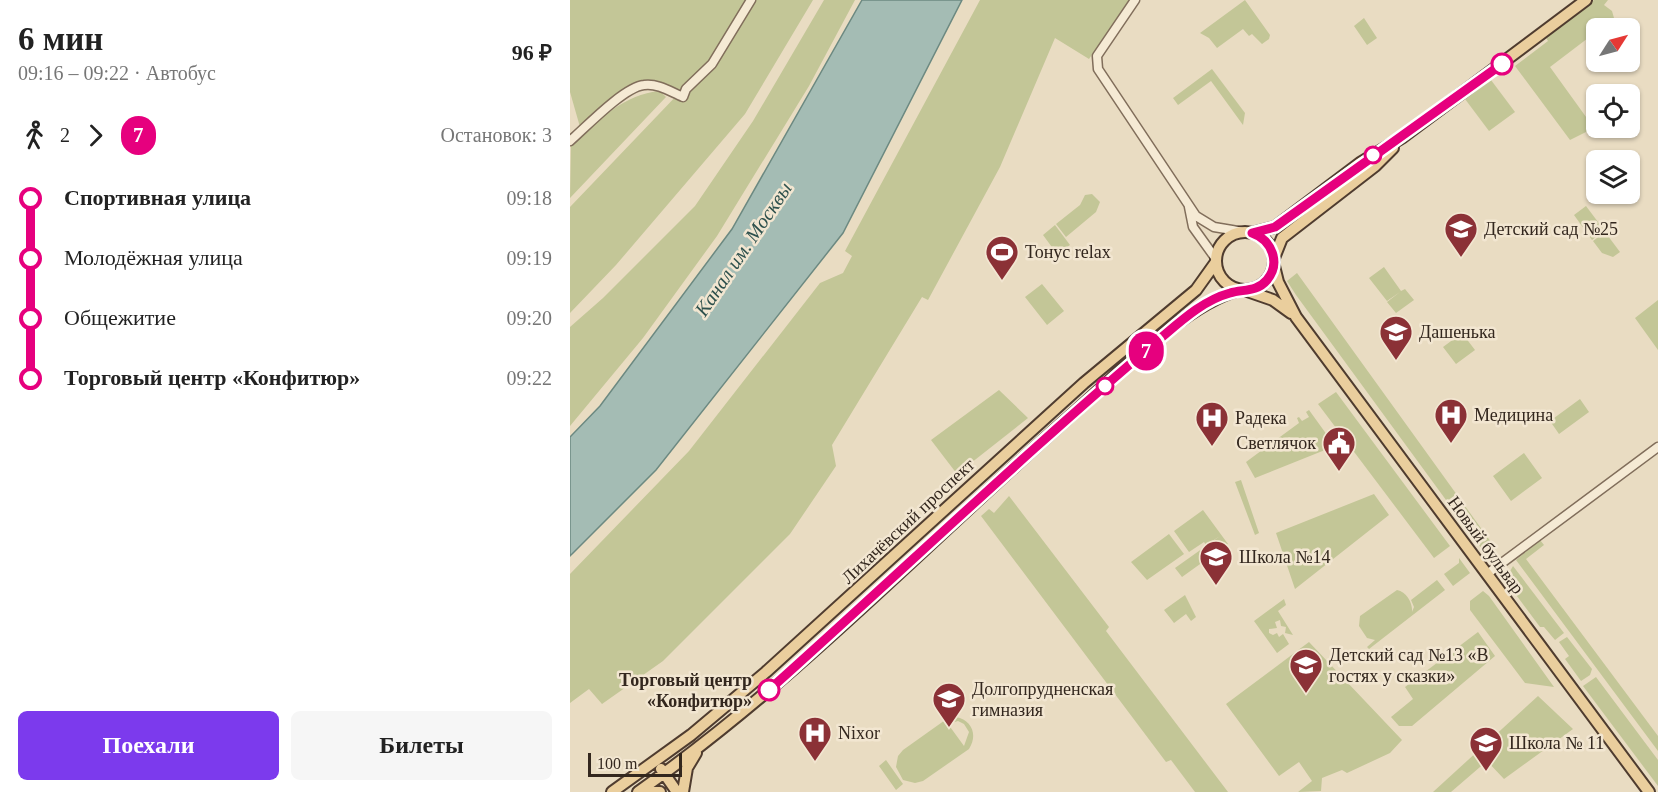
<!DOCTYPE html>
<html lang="ru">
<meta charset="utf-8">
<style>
:root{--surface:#fff;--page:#f6f6f6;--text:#222;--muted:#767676;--accent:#7c3aed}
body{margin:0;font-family:Georgia,serif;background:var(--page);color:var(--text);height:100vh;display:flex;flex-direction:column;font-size:22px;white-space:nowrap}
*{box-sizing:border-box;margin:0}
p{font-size:20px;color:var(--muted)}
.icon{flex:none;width:33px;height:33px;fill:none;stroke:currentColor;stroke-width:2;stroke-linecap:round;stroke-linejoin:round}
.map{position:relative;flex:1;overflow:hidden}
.side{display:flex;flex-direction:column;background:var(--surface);width:570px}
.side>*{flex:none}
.badge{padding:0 12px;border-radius:20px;font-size:21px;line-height:39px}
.needle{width:39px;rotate:54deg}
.tools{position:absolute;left:1016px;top:18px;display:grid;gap:12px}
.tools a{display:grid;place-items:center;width:54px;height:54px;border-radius:9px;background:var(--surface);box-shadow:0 2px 4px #0004;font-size:30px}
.scale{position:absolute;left:18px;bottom:15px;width:94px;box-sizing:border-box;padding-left:6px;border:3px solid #33271e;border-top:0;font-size:16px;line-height:21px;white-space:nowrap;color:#33271e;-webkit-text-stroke:4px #f2e6d1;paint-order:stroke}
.map>.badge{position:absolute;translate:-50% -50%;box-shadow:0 0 0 3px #fff}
.legs{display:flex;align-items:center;gap:9px;height:66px;padding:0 18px;font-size:20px}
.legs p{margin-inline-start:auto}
.summary{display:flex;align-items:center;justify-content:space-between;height:102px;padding:0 18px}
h1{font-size:33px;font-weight:700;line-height:45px}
.button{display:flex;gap:12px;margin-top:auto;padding:12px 18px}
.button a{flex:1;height:69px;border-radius:9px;background:var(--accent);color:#fff;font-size:24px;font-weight:700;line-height:69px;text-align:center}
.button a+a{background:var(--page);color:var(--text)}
ul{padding:0 18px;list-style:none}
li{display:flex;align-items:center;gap:21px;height:60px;font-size:22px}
li i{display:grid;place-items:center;width:9px;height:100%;margin:0 8px;background:currentColor}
li i::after{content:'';width:15px;height:15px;margin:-8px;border:4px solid;border-radius:50%;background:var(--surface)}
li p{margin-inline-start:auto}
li:first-child i{background:linear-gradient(#0000 50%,currentColor 0)}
li:last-child i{background:linear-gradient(currentColor 50%,#0000 0)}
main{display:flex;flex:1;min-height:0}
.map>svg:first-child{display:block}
</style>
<main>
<section class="side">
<div class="summary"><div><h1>6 мин</h1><p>09:16 – 09:22 · Автобус</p></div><b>96 ₽</b></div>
<div class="legs"><svg class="icon" aria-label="walk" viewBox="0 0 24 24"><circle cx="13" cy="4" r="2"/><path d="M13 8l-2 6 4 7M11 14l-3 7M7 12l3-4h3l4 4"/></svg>2<svg class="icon" aria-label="forward" viewBox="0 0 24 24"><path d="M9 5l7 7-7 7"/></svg><b class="badge" style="background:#e6007e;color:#fff">7</b><p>Остановок: 3</p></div>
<ul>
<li><i style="color:#e6007e"></i><b>Спортивная улица</b><p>09:18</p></li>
<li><i style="color:#e6007e"></i><span>Молодёжная улица</span><p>09:19</p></li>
<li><i style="color:#e6007e"></i><span>Общежитие</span><p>09:20</p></li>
<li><i style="color:#e6007e"></i><b>Торговый центр «Конфитюр»</b><p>09:22</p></li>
</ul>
<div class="button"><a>Поехали</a><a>Билеты</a></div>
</section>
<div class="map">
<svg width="1088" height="792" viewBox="0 0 1088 792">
<rect width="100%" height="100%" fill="#e9dcc2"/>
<path fill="#c3c697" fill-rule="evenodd" d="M 0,0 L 243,0 L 175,114 L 46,265 L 0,313 L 0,207 L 110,92 C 64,64 45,98 10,127 L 0,92 Z
M 254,0 L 285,0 L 239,86 L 147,236 L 73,338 L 0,426 L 0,327 L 33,298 L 125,206 L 183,121 Z
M 410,0 L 559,0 L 519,59 L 485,38 L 430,167 L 358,300 L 352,297 L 262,445 L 266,466 L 220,534 L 93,661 L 32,704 L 19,689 L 0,703 L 0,574 L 119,451 L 250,283 L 273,273 L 282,256 L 275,251 Z
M 675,0 L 700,35 L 699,39 L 692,44 L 682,34 L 679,36 L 673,29 L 647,48 L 639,38 L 630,33 Z
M 1024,0 L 1038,0 L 1034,5 L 1042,11 L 1044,18 L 1030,28 L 1026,28 L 1026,32 L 980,67 L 1024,128 L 1000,140 L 945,66 L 978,41 L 975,36 Z
M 794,18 L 807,38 L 797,45 L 784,26 Z
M 642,69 L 675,113 L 673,125 L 641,81 L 608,105 L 603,98 Z
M 921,80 L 945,112 L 919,131 L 895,99 Z
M 90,91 L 96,97 L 0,198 L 1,143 C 28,121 54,94 90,91 Z
M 522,194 L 530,202 L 526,212 L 496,237 L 486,224 L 510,205 L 515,195 Z
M 1016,206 L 1034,230 L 1022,240 L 1004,215 Z
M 485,225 L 500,245 L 487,254 L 473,235 Z
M 1035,232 L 1050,252 L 1043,257 L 1032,253 L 1023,241 Z
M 814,267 L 831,291 L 835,289 L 844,300 L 826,313 L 817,302 L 830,292 L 817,301 L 799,278 Z
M 727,273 L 926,549 L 917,556 L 726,295 L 717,281 Z
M 472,284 L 494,311 L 477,325 L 455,297 Z
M 1088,300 L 1088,350 L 1065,318 Z
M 892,333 L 905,350 L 886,364 L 873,347 Z
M 429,390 L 458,418 L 387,474 L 361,440 Z
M 766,392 L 880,546 L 864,558 L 748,404 Z
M 1010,399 L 1019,412 L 989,434 L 980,421 Z
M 739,410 L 765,446 L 685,478 L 676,462 L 729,423 L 727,418 L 729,417 L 732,421 L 739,417 L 736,412 Z
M 954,453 L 972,478 L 941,501 L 923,476 Z
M 671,480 L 689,533 L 685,535 L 665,482 Z
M 804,494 L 819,515 L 725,589 L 706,533 Z
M 439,496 L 539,627 L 536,631 L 658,792 L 625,792 L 601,760 L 596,762 L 411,516 L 419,509 L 424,513 Z
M 633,510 L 658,544 L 612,577 L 605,568 L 650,536 L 636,545 L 634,542 L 619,552 L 604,531 Z
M 599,534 L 614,554 L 577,580 L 561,562 Z
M 970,540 L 974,545 L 956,559 L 1088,736 L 1088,751 L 946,560 Z
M 889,558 L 900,573 L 883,586 L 874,574 L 889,563 Z
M 943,566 L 994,633 L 985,640 L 974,627 L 970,627 L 935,580 Z
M 867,580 L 875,590 L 799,649 L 797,647 L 805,640 L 797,638 L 789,626 L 790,616 L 827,590 C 837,592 843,604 842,612 L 844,607 L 841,600 Z
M 913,591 L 919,596 L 984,687 L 955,683 L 900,610 L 900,601 Z
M 615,595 L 626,617 L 621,621 L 616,614 L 604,623 L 594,610 Z
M 714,599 L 716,605 L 708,611 L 723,635 L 715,633 L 716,627 L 711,626 L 710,620 L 705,622 L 707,628 L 699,629 L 699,633 L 703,635 L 707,633 L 709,637 L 713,634 L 719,644 L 707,653 L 684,621 Z
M 908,632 L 925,656 L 842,726 L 829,726 L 821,717 L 843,699 L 835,687 Z
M 997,637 L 1022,669 L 1020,675 L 1011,681 L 995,659 L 999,656 L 989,642 Z
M 739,642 L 832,740 L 820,753 L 777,773 L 772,770 L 752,778 L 751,791 L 728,792 L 742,781 L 729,762 L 709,776 L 656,704 Z
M 1026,677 L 1088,760 L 1088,786 L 1013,686 Z
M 968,696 L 1003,729 L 934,779 L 917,761 L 881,792 L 863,792 Z
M 386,717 C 402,720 408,735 399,749 L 353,781 L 345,783 L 333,780 L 326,767 L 328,756 L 333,750 L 378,718 ZM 388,721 L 394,724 L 399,732 L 394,746 L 378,724 Z
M 316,760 L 333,784 L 326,790 L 309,766 Z"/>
<path fill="#a4bcb4" stroke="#6c8981" stroke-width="1.5" d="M 292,0 L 392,0 L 273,233 L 86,470 L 0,556 L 0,437 L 30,406 L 162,229 Z"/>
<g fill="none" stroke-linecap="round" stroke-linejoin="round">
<defs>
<path id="minor" d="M 565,0 L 527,56 L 528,69 L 626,216 L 644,227 L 674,232
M 0,141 C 16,127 54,87 74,85 C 88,83 101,92 113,97 L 116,89 L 142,64 L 181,0
M 619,207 L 623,227 L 646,259
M 917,574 L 1088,447"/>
<path id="major" d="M646 261a29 29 0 1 1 58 0a29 29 0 1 1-58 0Z
M 682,233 L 705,227 L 790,163 L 833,137 L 1016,0
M 704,258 L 712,238 L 805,166 L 823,148
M 704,266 L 708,282 L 726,317 L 1079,792
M 677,291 L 703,300 L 721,313
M 91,769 L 107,792
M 42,792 L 121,735 L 196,672 L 514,383 L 626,290 L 646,262
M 68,792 C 223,683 355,545 497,419 C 541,381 616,303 670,290
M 79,792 L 90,792
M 113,792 L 117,768 L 126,753"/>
</defs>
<use href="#minor" stroke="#816e5b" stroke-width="11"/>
<use href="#major" stroke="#4f3c2f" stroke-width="14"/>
<use href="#minor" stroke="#f5ead4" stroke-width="8"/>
<use href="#major" stroke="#eace9d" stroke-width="10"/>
</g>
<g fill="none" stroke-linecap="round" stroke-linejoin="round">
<defs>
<path id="line-1" d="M 199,690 C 330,573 457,451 592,337 C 612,320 634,300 660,293 C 673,289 687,292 697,280 C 711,263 702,240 682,233 L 705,227 L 932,64"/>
</defs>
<use href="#line-1" stroke="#fff" stroke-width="14"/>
<use href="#line-1" stroke="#e6007e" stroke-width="9"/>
</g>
<defs>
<symbol id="school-pin" viewBox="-11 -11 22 30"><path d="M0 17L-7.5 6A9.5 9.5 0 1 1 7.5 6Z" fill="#8b3136" stroke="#f2e6d1"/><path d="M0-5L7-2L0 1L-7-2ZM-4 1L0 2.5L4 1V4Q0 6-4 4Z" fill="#fff"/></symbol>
<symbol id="stadium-pin" viewBox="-11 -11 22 30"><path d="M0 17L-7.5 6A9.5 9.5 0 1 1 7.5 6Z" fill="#8b3136" stroke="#f2e6d1"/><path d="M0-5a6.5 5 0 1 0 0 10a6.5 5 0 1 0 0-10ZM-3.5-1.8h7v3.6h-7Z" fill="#fff"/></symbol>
<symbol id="hospital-pin" viewBox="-11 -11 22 30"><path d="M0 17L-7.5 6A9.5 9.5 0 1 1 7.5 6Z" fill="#8b3136" stroke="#f2e6d1"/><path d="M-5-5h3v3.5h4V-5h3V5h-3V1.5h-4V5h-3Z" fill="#fff"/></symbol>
<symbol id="civic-pin" viewBox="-11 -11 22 30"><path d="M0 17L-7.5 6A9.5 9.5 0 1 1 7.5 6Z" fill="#8b3136" stroke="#f2e6d1"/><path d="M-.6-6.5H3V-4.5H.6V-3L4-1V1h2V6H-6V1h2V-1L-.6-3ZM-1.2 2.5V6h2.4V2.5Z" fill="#fff"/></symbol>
</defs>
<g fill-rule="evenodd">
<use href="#school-pin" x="872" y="210" width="38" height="52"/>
<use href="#stadium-pin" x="413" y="233" width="38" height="52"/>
<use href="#school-pin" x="807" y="313" width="38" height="52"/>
<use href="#hospital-pin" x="862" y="396" width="38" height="52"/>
<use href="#hospital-pin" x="623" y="399" width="38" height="52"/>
<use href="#civic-pin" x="750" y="424" width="38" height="52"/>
<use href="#school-pin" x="627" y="538" width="38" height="52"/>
<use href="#school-pin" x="717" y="646" width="38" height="52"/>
<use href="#school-pin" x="360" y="680" width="38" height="52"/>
<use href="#hospital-pin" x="226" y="714" width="38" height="52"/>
<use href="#school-pin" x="897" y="724" width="38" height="52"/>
</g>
<g fill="#fff" stroke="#e6007e" stroke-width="3">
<circle cx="932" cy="64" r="10"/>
<circle cx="803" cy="155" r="8"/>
<circle cx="535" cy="386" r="8"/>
<circle cx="199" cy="690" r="10"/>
</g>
<g text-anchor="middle" stroke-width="5" stroke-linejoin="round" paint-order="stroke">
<g font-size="18" fill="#33271e" stroke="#f2e6d1" text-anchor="start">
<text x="914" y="235">Детский сад №25</text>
<text x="455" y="258">Тонус relax</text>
<text x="849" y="338">Дашенька</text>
<text x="904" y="421">Медицина</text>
<text x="665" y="424">Радека</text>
<text x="746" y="449" text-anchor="end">Светлячок</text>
<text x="669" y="563">Школа №14</text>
<text x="759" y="661">Детский сад №13 «В<tspan x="759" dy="21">гостях у сказки»</tspan></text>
<text x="402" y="695">Долгопрудненская<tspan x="402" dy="21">гимназия</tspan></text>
<text x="268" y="739">Nixor</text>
<text x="939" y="749">Школа № 11</text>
</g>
<g font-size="18" fill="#33271e" stroke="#f2e6d1">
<text transform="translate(338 521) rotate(-43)" y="6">Лихачёвский проспект</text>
<text transform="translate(916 545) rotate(54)" y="6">Новый бульвар</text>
</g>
<g font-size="18" font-weight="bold" fill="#33271e" stroke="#f2e6d1" text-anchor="end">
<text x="182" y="686">Торговый центр<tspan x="182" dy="21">«Конфитюр»</tspan></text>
</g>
<g font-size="20" font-style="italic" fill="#2e514d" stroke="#f2e6d1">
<text transform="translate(173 249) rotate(-56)" y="7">Канал им. Москвы</text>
</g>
</g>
</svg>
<div class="tools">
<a><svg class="needle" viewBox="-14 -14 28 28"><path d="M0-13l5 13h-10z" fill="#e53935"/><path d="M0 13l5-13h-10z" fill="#767676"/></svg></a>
<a><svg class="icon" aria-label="locate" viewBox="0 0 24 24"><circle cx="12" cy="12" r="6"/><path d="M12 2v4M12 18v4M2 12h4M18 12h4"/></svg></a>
<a><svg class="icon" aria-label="layers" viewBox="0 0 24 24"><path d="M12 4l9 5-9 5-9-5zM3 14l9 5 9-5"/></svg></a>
</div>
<div class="scale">100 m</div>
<b class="badge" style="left:576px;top:351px;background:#e6007e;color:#fff">7</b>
</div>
</main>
